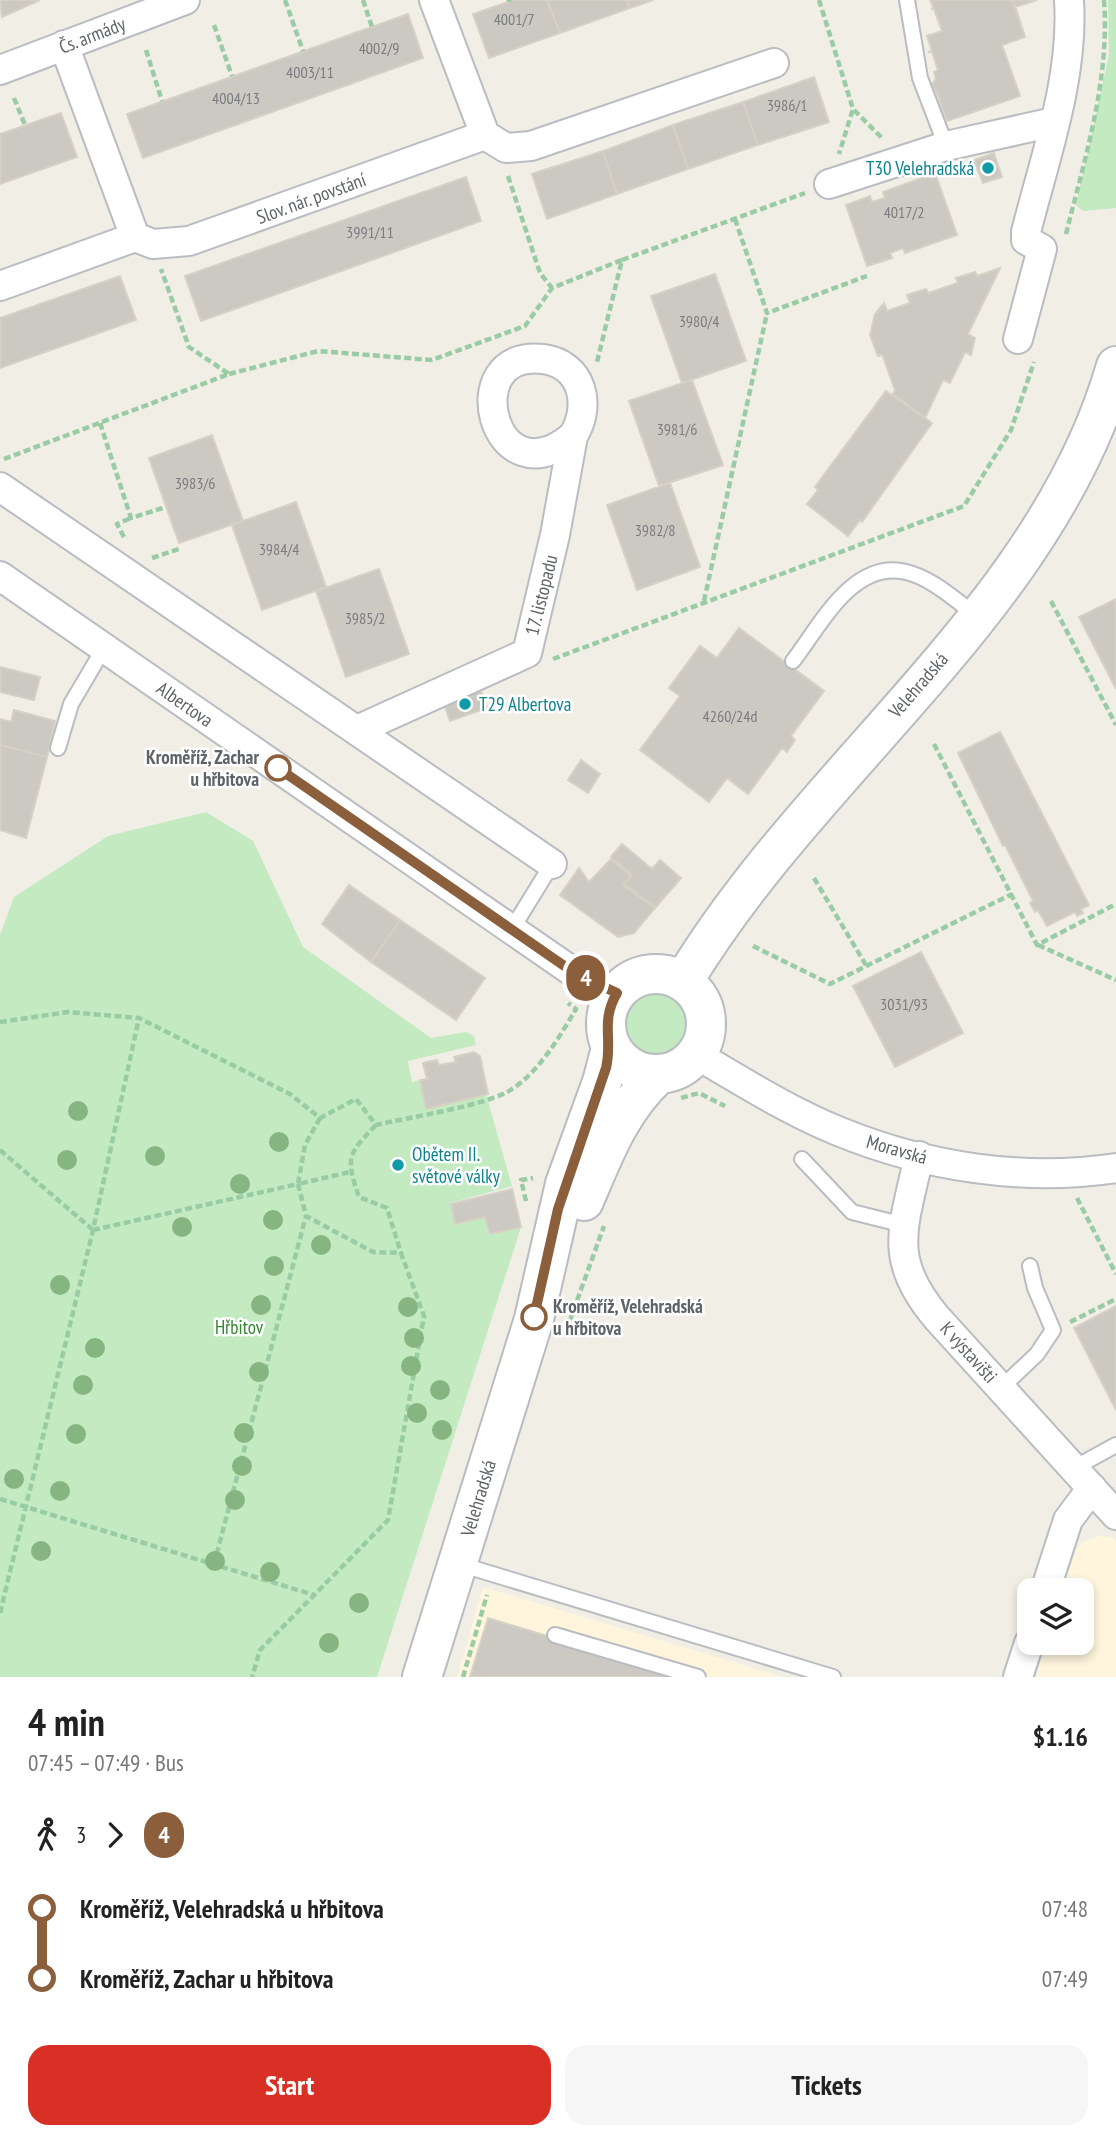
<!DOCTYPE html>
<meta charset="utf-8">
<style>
:root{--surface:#fff;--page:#f6f6f6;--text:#222;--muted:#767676;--accent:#d93025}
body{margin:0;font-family:"PT Sans Narrow",sans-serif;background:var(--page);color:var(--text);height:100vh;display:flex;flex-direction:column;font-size:26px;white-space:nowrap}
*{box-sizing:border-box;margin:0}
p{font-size:23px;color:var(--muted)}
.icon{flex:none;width:38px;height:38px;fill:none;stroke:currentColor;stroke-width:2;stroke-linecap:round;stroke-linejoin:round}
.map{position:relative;height:1677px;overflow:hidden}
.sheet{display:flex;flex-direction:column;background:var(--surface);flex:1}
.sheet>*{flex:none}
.badge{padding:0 14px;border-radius:23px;font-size:24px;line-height:46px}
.tools{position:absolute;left:1017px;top:1578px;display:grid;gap:14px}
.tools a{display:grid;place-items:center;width:77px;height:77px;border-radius:14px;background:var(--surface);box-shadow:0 4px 10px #0003;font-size:35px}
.map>.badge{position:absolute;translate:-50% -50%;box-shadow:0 0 0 4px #fff}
.legs{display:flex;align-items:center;gap:10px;height:77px;padding:0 28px;font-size:23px}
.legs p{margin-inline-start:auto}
.headline{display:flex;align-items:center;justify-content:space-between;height:119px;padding:0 28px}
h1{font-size:38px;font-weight:700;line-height:52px}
.button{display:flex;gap:14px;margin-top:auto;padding:14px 28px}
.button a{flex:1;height:80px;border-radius:21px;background:var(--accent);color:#fff;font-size:28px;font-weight:700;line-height:80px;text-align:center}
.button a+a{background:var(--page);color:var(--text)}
ul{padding:0 28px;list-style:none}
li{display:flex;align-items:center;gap:24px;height:70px;font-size:26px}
li i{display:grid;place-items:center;width:10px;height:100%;margin:0 9px;background:currentColor}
li i::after{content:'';width:18px;height:18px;margin:-9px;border:5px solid;border-radius:50%;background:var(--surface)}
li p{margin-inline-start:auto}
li:first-child i{background:linear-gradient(#0000 50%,currentColor 0)}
li:last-child i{background:linear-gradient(currentColor 50%,#0000 0)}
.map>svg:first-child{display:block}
</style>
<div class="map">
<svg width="1116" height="1677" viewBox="0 0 1116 1677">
<rect width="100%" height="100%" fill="#f1eee6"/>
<path fill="#fff5dd" d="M 1099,1536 L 1112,1537 L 1116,1542 L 1116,1677 L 1036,1677 L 1046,1643 L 1082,1643 L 1082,1591 L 1062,1591 L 1076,1550 L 1085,1541 Z
M 483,1587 L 783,1677 L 457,1677 Z"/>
<path fill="#c4eac1" d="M 1108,0 L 1116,0 L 1116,208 L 1083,211 L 1076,205 L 1109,54 Z
M 206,812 L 253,841 L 303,947 L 431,1038 L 466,1032 L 474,1036 L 476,1045 L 408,1061 L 412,1082 L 420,1080 L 427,1109 L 486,1094 L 512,1186 L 450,1203 L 455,1225 L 485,1218 L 490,1235 L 521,1227 L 377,1677 L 0,1677 L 0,935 L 14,897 L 108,836 Z
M620 1024a36 36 0 1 1 72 0a36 36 0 1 1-72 0Z"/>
<path fill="#ccc9c3" stroke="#d7d0c4" stroke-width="2" d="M 0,0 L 40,0 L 2,17 Z
M 514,0 L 547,0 L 560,33 L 489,58 L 473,14 Z
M 547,0 L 627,0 L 630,8 L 560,33 Z
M 627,0 L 653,0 L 630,8 Z
M 1013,0 L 1025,37 L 1002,45 L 1020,96 L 947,121 L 938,96 L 934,97 L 938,95 L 932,84 L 936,79 L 934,72 L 938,70 L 932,52 L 928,52 L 932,51 L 927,36 L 942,31 L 934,9 L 931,9 L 934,8 L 930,0 Z
M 1013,0 L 1037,0 L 1015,7 Z
M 408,14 L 423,58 L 143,158 L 127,114 Z
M 814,77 L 829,122 L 758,145 L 743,102 Z
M 743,102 L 758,145 L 688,169 L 673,125 Z
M 61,113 L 77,157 L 0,184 L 0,134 Z
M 673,125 L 688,169 L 617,194 L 603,151 Z
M 603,151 L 617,194 L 547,219 L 532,174 Z
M 994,153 L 1002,177 L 983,183 L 974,160 Z
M 935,173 L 957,235 L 905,253 L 903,248 L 890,253 L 892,258 L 867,266 L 846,205 L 870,196 L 872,202 L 885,198 L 883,192 Z
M 466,177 L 481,221 L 201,321 L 185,276 Z
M 1000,268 L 968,334 L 975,338 L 971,355 L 965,352 L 950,383 L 943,380 L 925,418 L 893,394 L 895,390 L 882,354 L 878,356 L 870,335 L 875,314 L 884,303 L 887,311 L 910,303 L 907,295 L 926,289 L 928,293 L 958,283 L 956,278 L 975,272 L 977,276 Z
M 715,274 L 746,361 L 682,383 L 651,296 Z
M 120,276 L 136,320 L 0,368 L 0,318 Z
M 692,380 L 723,465 L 659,486 L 629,401 Z
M 886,391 L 932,423 L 862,522 L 860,520 L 848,536 L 807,504 L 818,490 L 815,487 Z
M 212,435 L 243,521 L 179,543 L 149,458 Z
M 670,483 L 700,567 L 637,590 L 607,505 Z
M 296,502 L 326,587 L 262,610 L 232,525 Z
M 379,569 L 409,654 L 346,677 L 316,591 Z
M 1116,599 L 1116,689 L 1079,617 Z
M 739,628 L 824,691 L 791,736 L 795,740 L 787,752 L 782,748 L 748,794 L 727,778 L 709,802 L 640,750 L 680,696 L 669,688 L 700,646 L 717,658 Z
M 0,667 L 40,677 L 34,700 L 0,692 Z
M 480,688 L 487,708 L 450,721 L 443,701 Z
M 14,710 L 55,721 L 47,757 L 0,745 L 0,719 L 11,722 Z
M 1000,732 L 1089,905 L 1081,909 L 1083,913 L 1077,916 L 1075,912 L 1047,926 L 1038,910 L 1035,912 L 1030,903 L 1033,901 L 1005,845 L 1003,846 L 958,753 Z
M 0,745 L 47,757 L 26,838 L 0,830 Z
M 581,760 L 600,774 L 588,793 L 568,780 Z
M 622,844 L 652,869 L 660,860 L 681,878 L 656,907 L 624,884 L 632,875 L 611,857 Z
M 611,859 L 631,876 L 623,885 L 655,908 L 634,933 L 618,937 L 560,895 L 579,868 L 589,882 Z
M 349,885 L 400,920 L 371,962 L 322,924 Z
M 400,920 L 485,978 L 456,1020 L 371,962 Z
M 921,952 L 963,1033 L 895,1067 L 853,986 Z
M 474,1052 L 480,1056 L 488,1094 L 426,1109 L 420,1080 L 427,1079 L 423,1063 L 437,1060 L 439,1065 L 456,1062 L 454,1057 Z
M 512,1189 L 521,1227 L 490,1234 L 485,1217 L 455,1224 L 451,1204 Z
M 1116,1306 L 1116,1410 L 1074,1328 Z
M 488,1618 L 682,1677 L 470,1677 Z"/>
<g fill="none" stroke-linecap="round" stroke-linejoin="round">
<defs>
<path id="service" d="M 907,0 L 920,78 L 946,146
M 793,661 C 820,626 853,559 906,572 C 932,578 955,600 976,615
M 58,748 L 71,704 L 104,648
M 512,929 L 552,864
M 802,1159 L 852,1212 L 904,1225
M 1001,1388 L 1037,1354 L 1053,1330 L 1035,1288 L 1030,1266
M 1074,1468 L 1116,1445
M 459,1564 L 833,1677
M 555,1635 L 698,1677"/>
<path id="minor" d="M 434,0 L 485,135
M 64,45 L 135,237
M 0,70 L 185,0
M 829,184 L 946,146 L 1054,122
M 0,286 L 135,237 L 153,244 L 189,241 L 485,135 L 506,148 L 531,146 L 774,63
M 1018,339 L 1042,249 L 1026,240 L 1026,232 C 1045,157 1074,78 1069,0
M 0,487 L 552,864
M 0,576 L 576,974 L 616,993
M 357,730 L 527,653 L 555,535 L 573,436 C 592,406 583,364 543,359 C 455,348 493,504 573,436
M 697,1055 C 743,1082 789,1111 838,1131 C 926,1167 1023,1182 1116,1168
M 919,1156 C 904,1227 886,1258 937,1318 L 1116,1515
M 1045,1591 L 1068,1520 L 1092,1488
M 1018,1677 L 1029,1643"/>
<path id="secondary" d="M606 1024a50 50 0 1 1 100 0a50 50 0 1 1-100 0Z
M 683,982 C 811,768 1046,610 1116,366
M 584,1201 C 603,1156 621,1108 658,1075
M 422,1677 L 534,1319 L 565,1184 L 602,1082 L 611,1048"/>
</defs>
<use href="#service" stroke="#b9bcc1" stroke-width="18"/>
<use href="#minor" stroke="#b9bcc1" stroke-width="32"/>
<use href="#secondary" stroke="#b8bcc1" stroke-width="42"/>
<path stroke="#99cca5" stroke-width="4.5" stroke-dasharray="7 3.5" stroke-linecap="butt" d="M 285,0 L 303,51
M 363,0 L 372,27
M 509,0 L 509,2
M 819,0 L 853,109 L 839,154
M 214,25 L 232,76
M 146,50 L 162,101
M 14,98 L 25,125
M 854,110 L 882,138
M 508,176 L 540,273 L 552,288
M 735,219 L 767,313 L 867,276
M 1066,234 C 1085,158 1110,79 1104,0
M 622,260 L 805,193
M 229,374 L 318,351 L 432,360 L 525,326 L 552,288 L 622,260 L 597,362
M 100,423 L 131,518 L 166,507
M 4,459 L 229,374 L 189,347 L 161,269
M 124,537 L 117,524 L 131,518
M 152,558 L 179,549
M 704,601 L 767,313
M 1051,601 L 1116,725
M 553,659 L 964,506 L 1011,430 L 1034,362
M 934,744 L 1037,945 L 1116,904
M 814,878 L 867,967
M 1038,945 L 1116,980
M 753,946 L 830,984 L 1012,894
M 0,1022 L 68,1012 L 139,1018 L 290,1094 L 320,1118 L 356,1099 L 376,1125 C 409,1117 487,1106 512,1089 C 539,1072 560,1036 576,1009 L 568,1003
M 681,1098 L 699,1093 L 725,1106
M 320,1118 L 305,1145 L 298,1184 L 350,1172
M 376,1125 C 348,1154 345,1157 359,1197 L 387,1208 L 401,1253
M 0,1150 L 93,1230
M 1077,1198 L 1116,1274
M 526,1201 L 521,1180 L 533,1178
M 93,1230 L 298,1184 L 306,1216 L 373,1252 L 401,1253 L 424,1316 L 388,1520 L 260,1650 L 252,1677
M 570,1320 L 604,1226
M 1070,1322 L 1116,1299
M 0,1499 L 314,1595
M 214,1564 L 306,1216
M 0,1613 L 93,1230 L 139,1018
M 463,1677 L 487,1595"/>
<use href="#service" stroke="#fff" stroke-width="14"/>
<use href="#minor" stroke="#fff" stroke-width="28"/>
<use href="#secondary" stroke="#fff" stroke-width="38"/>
</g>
<g fill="#87b581">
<circle cx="78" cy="1111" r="10"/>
<circle cx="279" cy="1142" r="10"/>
<circle cx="155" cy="1156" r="10"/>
<circle cx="67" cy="1160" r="10"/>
<circle cx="240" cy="1184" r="10"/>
<circle cx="273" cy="1220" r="10"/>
<circle cx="182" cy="1227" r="10"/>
<circle cx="321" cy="1245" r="10"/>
<circle cx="274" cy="1266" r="10"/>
<circle cx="60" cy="1285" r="10"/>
<circle cx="261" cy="1305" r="10"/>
<circle cx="408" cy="1307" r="10"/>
<circle cx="414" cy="1338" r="10"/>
<circle cx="95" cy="1348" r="10"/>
<circle cx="411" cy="1366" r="10"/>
<circle cx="259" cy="1372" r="10"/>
<circle cx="83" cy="1385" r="10"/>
<circle cx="440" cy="1390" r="10"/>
<circle cx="417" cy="1413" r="10"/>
<circle cx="442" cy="1430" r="10"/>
<circle cx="244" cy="1433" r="10"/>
<circle cx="76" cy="1434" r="10"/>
<circle cx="242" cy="1466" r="10"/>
<circle cx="14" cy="1479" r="10"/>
<circle cx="60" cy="1491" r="10"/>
<circle cx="235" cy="1500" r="10"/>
<circle cx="41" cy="1551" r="10"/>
<circle cx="215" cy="1561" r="10"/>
<circle cx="270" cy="1572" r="10"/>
<circle cx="359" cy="1603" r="10"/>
<circle cx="329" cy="1643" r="10"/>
</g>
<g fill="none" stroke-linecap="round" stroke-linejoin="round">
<defs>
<path id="line-1" d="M 278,768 L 576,974 L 617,993 C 600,1022 613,1039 606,1068 L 558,1209 L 534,1317"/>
</defs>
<use href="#line-1" stroke="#fff" stroke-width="16"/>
<use href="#line-1" stroke="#8b5e3c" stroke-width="10"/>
</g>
<g fill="#0f9aa8" stroke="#fff" stroke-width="2.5">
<circle cx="988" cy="168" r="7"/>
<circle cx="465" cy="704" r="7"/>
<circle cx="398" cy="1165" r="7"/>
</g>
<g fill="#fff" stroke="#8b5e3c" stroke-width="3.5">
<circle cx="278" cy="768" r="12"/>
<circle cx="534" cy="1317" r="12"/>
</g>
<g text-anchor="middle" stroke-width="5" stroke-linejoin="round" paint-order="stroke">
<g font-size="16" fill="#7a7c7f">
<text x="514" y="25">4001/7</text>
<text x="379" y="54">4002/9</text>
<text x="310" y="78">4003/11</text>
<text x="236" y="104">4004/13</text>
<text x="787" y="111">3986/1</text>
<text x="904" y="218">4017/2</text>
<text x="370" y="238">3991/11</text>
<text x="699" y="327">3980/4</text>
<text x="677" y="435">3981/6</text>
<text x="195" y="489">3983/6</text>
<text x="655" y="536">3982/8</text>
<text x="279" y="555">3984/4</text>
<text x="365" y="624">3985/2</text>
<text x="730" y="722">4260/24d</text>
<text x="904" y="1010">3031/93</text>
</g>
<g font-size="19" fill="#5e6368" stroke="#fff">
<text transform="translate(92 35) rotate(-21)" y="7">Čs. armády</text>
<text transform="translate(311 198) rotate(-20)" y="7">Slov. nár. povstání</text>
<text transform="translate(541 595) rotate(-76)" y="7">17. listopadu</text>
<text transform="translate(918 685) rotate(-49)" y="7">Velehradská</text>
<text transform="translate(185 704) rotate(35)" y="7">Albertova</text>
<text transform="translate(897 1149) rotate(16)" y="7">Moravská</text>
<text transform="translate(969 1352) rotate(48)" y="7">K výstavišti</text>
<text transform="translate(478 1498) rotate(-73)" y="7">Velehradská</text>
</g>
<g font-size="19" fill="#0d838f" stroke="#fff" text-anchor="start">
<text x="974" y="175" text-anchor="end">T30 Velehradská</text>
<text x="479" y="711">T29 Albertova</text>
<text x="412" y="1161">Obětem II.<tspan x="412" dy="22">světové války</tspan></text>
</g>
<g font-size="19" font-weight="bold" fill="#5e6368" stroke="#fff" text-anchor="end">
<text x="259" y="764">Kroměříž, Zachar<tspan x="259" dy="22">u hřbitova</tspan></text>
<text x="553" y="1313" text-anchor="start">Kroměříž, Velehradská<tspan x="553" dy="22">u hřbitova</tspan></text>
</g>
<g font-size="19" fill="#30862e" stroke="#fff">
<text x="239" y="1334">Hřbitov</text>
</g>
</g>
</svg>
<div class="tools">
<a><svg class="icon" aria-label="layers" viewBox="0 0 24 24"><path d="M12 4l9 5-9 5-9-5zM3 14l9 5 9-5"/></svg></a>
</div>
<b class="badge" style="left:586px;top:978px;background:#8b5e3c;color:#fff">4</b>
</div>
<section class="sheet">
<div class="headline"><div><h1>4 min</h1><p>07:45 – 07:49 · Bus</p></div><b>$1.16</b></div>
<div class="legs"><svg class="icon" aria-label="walk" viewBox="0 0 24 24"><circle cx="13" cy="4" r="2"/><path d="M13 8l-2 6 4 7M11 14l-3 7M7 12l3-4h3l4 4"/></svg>3<svg class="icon" aria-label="forward" viewBox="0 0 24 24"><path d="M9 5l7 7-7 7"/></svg><b class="badge" style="background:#8b5e3c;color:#fff">4</b></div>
<ul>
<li><i style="color:#8b5e3c"></i><b>Kroměříž, Velehradská u hřbitova</b><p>07:48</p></li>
<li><i style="color:#8b5e3c"></i><b>Kroměříž, Zachar u hřbitova</b><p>07:49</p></li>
</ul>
<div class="button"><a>Start</a><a>Tickets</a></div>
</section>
